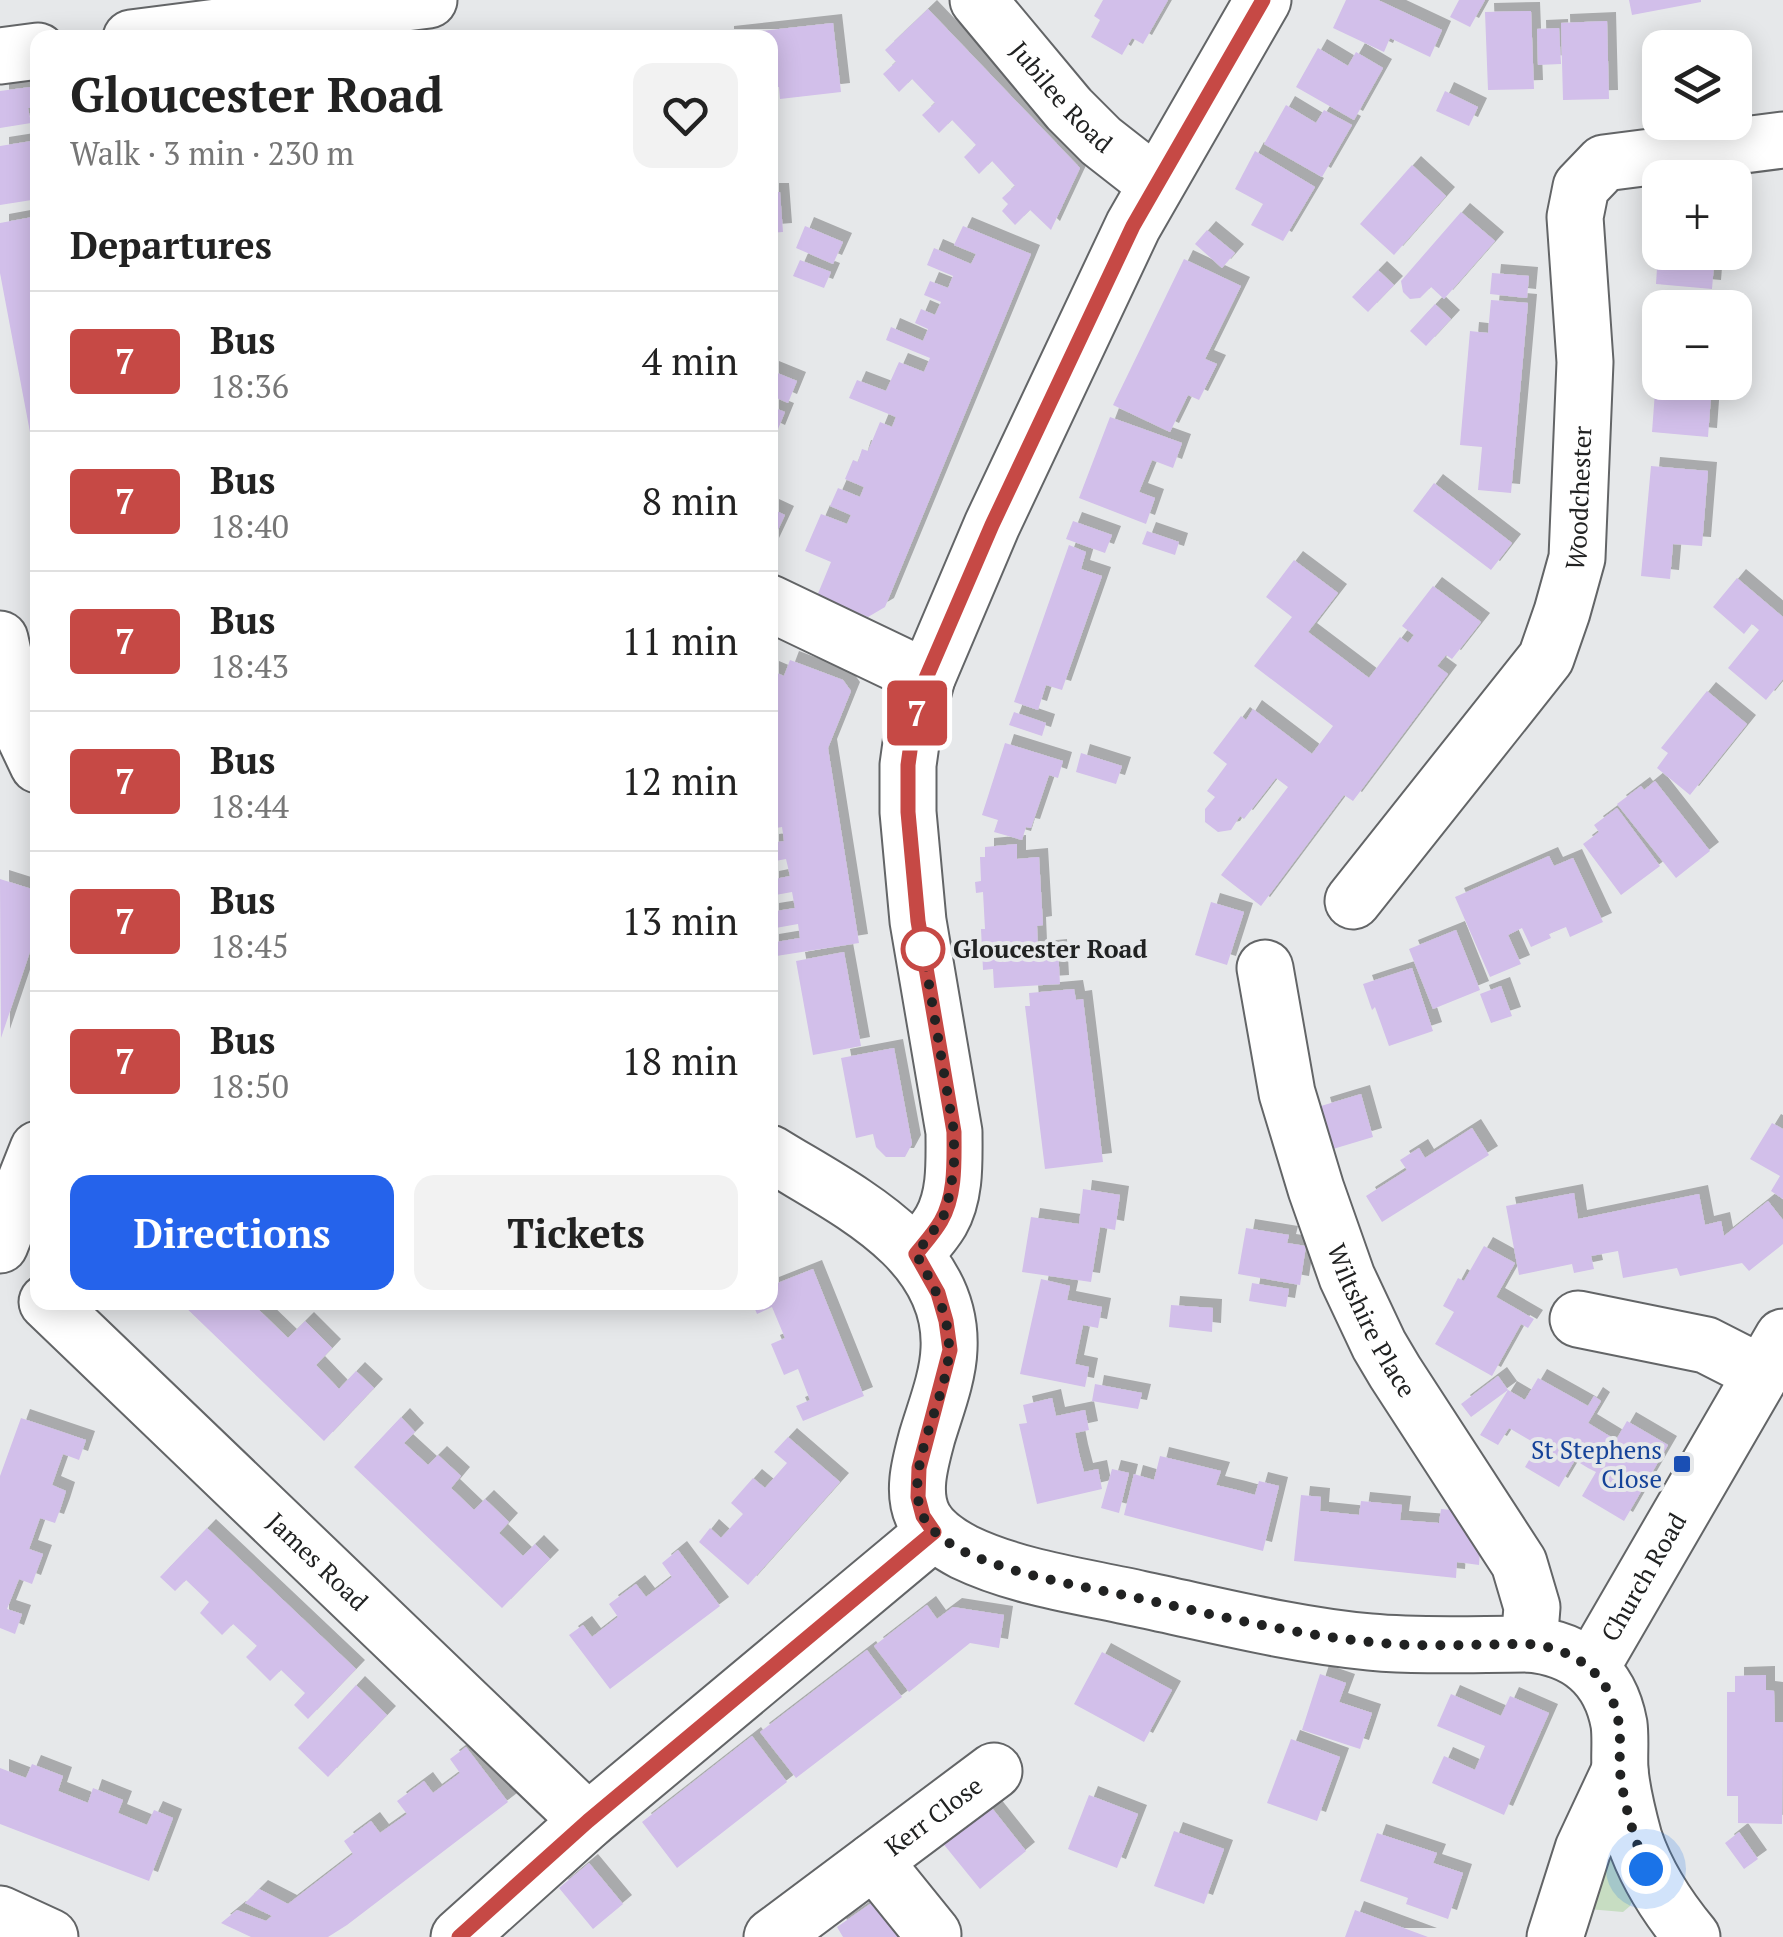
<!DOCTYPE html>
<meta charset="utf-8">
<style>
:root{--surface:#fff;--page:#f2f2f2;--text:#222;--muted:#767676;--line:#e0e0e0;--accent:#2563eb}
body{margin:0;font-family:"PT Serif",serif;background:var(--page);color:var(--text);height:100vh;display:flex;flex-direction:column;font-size:38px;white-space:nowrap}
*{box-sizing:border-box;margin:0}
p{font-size:32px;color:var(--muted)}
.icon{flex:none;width:55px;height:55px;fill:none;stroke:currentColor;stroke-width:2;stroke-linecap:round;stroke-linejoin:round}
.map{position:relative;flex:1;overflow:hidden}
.sheet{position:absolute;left:30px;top:30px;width:748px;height:1280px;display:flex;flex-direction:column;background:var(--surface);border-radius:20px;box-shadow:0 5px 25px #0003}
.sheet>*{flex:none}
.badge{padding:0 20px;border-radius:8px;font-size:35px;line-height:65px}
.tools{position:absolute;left:1642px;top:30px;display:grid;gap:20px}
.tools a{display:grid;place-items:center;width:110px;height:110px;border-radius:20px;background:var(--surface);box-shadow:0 5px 25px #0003;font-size:50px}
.you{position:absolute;width:50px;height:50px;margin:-25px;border:8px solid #fff;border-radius:50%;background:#1a73e8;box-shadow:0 0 0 15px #1a73e833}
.map>.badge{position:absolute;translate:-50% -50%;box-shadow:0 0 0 5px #fff}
h2{padding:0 40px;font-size:38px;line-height:90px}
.round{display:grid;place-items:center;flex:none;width:105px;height:105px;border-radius:20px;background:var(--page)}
.summary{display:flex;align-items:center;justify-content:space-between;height:170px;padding:0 40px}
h1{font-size:48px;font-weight:600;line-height:75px}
.button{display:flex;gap:20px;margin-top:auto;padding:20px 40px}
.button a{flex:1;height:115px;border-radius:20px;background:var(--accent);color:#fff;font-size:40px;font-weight:600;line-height:115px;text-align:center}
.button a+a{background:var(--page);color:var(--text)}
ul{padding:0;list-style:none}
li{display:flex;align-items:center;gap:30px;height:140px;padding:0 40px;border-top:2px solid var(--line)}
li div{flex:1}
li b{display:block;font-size:38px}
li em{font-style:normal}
li .badge{min-width:110px;font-weight:700;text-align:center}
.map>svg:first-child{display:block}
</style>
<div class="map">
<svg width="1783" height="1937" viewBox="0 0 1783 1937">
<defs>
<filter id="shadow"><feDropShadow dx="9" dy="-9" stdDeviation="0" flood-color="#0004"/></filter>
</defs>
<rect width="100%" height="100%" fill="#e6e8ea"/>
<path fill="#c7ddc2" d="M 1612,1858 L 1618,1862 L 1633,1899 L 1630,1906 L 1623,1912 L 1588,1909 L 1603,1859 Z"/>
<path fill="#d2bfea" filter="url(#shadow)" d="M 1103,0 L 1168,0 L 1143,44 L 1132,38 L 1122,55 L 1091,37 L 1100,20 L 1094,16 Z
M 1346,0 L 1378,0 L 1442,30 L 1430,57 L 1390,38 L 1384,52 L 1333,28 Z
M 1459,0 L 1485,0 L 1470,27 L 1450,17 Z
M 1629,0 L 1701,0 L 1701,2 L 1632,15 Z
M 928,9 L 1080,168 L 1051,230 L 1030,210 L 1015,225 L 1002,211 L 1008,204 L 1002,198 L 1015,186 L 992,161 L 979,174 L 964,157 L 976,145 L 952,120 L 939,133 L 922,115 L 935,103 L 912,79 L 899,92 L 883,74 L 896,62 L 885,50 Z
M 1531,11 L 1534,89 L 1488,90 L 1485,12 Z
M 1607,21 L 1609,99 L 1563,100 L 1561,23 Z
M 833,23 L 841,92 L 780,99 L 779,87 L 770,88 L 770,38 L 725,38 L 725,35 Z
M 1559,28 L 1561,64 L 1538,65 L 1537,29 Z
M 1318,48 L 1348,66 L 1356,52 L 1383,68 L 1354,120 L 1296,87 Z
M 38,86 L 38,107 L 28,108 L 31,123 L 0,128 L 0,91 Z
M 1445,91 L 1478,107 L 1469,126 L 1436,111 Z
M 1286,105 L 1316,123 L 1324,110 L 1352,125 L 1322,177 L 1264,144 Z
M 38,140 L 38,199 L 0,205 L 0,146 Z
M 1255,151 L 1315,187 L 1283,241 L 1251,225 L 1263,204 L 1235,189 Z
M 1412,165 L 1446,196 L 1394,255 L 1360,224 Z
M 770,192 L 780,192 L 783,232 L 770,233 Z
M 1461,212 L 1495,241 L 1444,299 L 1431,287 L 1420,298 L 1410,299 L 1403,292 L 1401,281 Z
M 38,216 L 38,464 L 36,464 L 0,273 L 0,223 Z
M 805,226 L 843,242 L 833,264 L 796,248 Z
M 963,226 L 1031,254 L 885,607 L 868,617 L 817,596 L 831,562 L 805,551 L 821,514 L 847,524 L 851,515 L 830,506 L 838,488 L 860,497 L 864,487 L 845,479 L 853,460 L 858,462 L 862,449 L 868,451 L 880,422 L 892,427 L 896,417 L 849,398 L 857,380 L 886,391 L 899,362 L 924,372 L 930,358 L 886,340 L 891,327 L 923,341 L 928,329 L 915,323 L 921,309 L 935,315 L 941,302 L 924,295 L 930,281 L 948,288 L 953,276 L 927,265 L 934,248 L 971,264 L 976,254 L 954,245 Z
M 1207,230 L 1235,253 L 1222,268 L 1195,244 Z
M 1658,252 L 1715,252 L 1712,289 L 1656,284 Z
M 1184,259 L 1241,286 L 1205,359 L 1217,364 L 1199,400 L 1188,395 L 1170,432 L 1113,405 Z
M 800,260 L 831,272 L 824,288 L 793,276 Z
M 1378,270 L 1394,285 L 1368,312 L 1352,297 Z
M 1492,273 L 1529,276 L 1527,298 L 1490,294 Z
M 1491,300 L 1528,303 L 1511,493 L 1478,490 L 1482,447 L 1460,445 L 1470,331 L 1488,333 Z
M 1435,304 L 1451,319 L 1426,346 L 1410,331 Z
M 1657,365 L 1660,365 L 1660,382 L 1712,382 L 1708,437 L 1652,432 Z
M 770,370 L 797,381 L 788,403 L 770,395 Z
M 770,406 L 785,412 L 776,434 L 770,431 Z
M 1110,417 L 1182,443 L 1173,468 L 1152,460 L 1139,492 L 1155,498 L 1146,524 L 1079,498 Z
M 1651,466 L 1708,471 L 1702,546 L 1673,544 L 1670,579 L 1641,576 Z
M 1434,483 L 1512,543 L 1491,570 L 1413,511 Z
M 770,508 L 785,515 L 770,547 Z
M 1073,521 L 1112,535 L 1105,553 L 1066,539 Z
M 1147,531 L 1179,542 L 1175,555 L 1142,544 Z
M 1069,545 L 1086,552 L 1081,569 L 1102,576 L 1062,690 L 1046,685 L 1038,710 L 1014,702 Z
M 1294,560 L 1338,593 L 1308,632 L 1369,678 L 1400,637 L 1408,643 L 1414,635 L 1402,626 L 1433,586 L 1481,622 L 1452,659 L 1446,655 L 1437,666 L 1448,674 L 1353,801 L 1344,795 L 1261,906 L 1221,875 L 1288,787 L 1276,778 L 1244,819 L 1240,816 L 1231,830 L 1218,832 L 1205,822 L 1205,809 L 1215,797 L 1207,791 L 1227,764 L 1213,753 L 1241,716 L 1246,720 L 1253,709 L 1312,754 L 1333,726 L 1254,666 L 1292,617 L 1266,597 Z
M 1737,578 L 1783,617 L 1783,679 L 1766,700 L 1728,668 L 1759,630 L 1752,624 L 1744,634 L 1713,607 Z
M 790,660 L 843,680 L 851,691 L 828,748 L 859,943 L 770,957 L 770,943 L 800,938 L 798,924 L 770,929 L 770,912 L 795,908 L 792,892 L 770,896 L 770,880 L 790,876 L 786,859 L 770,862 L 770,843 L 784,841 L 782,827 L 770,829 L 770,810 L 777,809 L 775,794 L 770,794 L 770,776 L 773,775 L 770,758 L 770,709 L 772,703 L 770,702 L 770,670 L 784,676 Z
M 1707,691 L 1747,724 L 1690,795 L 1657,768 L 1668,753 L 1661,748 Z
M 1014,712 L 1046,723 L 1042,736 L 1009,725 Z
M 1005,743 L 1063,761 L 1058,778 L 1049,775 L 1031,828 L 1026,827 L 1022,840 L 994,832 L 998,820 L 982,815 Z
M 1081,753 L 1122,766 L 1116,784 L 1076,772 Z
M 1655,781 L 1710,851 L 1676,878 L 1617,804 L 1641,786 L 1644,790 Z
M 1617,808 L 1660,866 L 1621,895 L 1583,844 L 1599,832 L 1594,825 Z
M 1017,844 L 1017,859 L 1039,857 L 1043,925 L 1037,926 L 1038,950 L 1058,948 L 1060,984 L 994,988 L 993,969 L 983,970 L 981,929 L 985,929 L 983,892 L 976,893 L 975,882 L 981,881 L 980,857 L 985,857 L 985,847 Z
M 1549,856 L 1554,866 L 1573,858 L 1603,922 L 1570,937 L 1566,927 L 1549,934 L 1551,938 L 1531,947 L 1522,928 L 1508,935 L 1521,964 L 1490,977 L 1455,897 Z
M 0,879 L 38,891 L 38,928 L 1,1038 Z
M 1211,902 L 1244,912 L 1227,965 L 1195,955 Z
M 1456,930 L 1480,990 L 1433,1009 L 1409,949 Z
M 844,952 L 861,1046 L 813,1055 L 796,961 Z
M 1412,968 L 1433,1031 L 1389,1046 L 1375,1007 L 1372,1010 L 1363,984 Z
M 1501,986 L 1512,1016 L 1491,1023 L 1480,994 Z
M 1074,989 L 1076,1000 L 1083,999 L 1103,1162 L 1045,1169 L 1025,1006 L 1030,1006 L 1029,993 Z
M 894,1048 L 912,1144 L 905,1157 L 886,1157 L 876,1147 L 873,1134 L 856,1138 L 841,1058 Z
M 1361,1094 L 1373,1137 L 1333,1149 L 1321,1106 Z
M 1772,1123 L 1783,1129 L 1783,1199 L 1771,1191 L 1780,1176 L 1750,1159 Z
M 1472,1128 L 1489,1155 L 1382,1222 L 1366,1196 L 1407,1170 L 1400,1160 L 1419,1148 L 1425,1158 Z
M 1083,1189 L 1120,1195 L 1115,1230 L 1100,1227 L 1091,1282 L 1022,1272 L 1031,1217 L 1079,1224 Z
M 1574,1193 L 1578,1219 L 1699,1194 L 1705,1225 L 1721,1221 L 1724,1236 L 1768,1201 L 1783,1220 L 1783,1244 L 1749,1271 L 1742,1263 L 1680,1276 L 1677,1268 L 1623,1278 L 1618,1251 L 1591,1256 L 1594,1269 L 1574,1273 L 1572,1264 L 1519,1275 L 1506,1206 Z
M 1246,1228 L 1289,1235 L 1287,1243 L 1306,1246 L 1300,1285 L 1238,1274 Z
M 1484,1246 L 1515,1263 L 1496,1297 L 1534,1319 L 1528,1328 L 1521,1324 L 1492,1376 L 1435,1344 L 1454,1312 L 1443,1306 L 1458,1278 L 1464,1281 Z
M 813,1269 L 864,1396 L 803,1421 L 796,1406 L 810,1400 L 798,1369 L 784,1375 L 771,1344 L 785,1338 L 772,1307 L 757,1314 L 752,1302 L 770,1302 L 770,1286 Z
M 1041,1279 L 1070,1286 L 1067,1300 L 1102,1307 L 1098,1328 L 1083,1325 L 1075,1364 L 1089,1367 L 1085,1387 L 1020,1374 Z
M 1252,1283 L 1289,1289 L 1286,1307 L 1249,1301 Z
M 180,1302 L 266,1302 L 259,1310 L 288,1338 L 305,1321 L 332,1348 L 316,1365 L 339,1389 L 356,1371 L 374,1388 L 324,1441 Z
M 1171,1305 L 1213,1308 L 1212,1332 L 1169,1327 Z
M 1498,1376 L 1508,1390 L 1471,1417 L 1461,1404 Z
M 1538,1378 L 1588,1406 L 1594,1396 L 1601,1401 L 1588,1423 L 1616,1440 L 1627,1421 L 1668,1445 L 1624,1521 L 1582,1496 L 1596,1472 L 1588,1468 L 1575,1460 L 1559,1487 L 1525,1467 L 1538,1445 L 1509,1428 L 1498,1445 L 1480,1435 L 1508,1390 L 1525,1400 Z
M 1095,1384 L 1142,1393 L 1138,1409 L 1092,1401 Z
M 1052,1398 L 1056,1416 L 1085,1410 L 1089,1430 L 1075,1433 L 1079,1453 L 1084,1472 L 1098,1469 L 1102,1489 L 1037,1504 L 1019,1424 L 1027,1423 L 1023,1405 Z
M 401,1417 L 415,1432 L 404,1443 L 428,1465 L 438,1455 L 461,1476 L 451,1488 L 474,1510 L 485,1499 L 509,1522 L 499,1533 L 523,1556 L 535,1544 L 550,1559 L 502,1608 L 354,1467 Z
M 21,1418 L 86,1440 L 79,1460 L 63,1454 L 52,1485 L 66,1491 L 61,1507 L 55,1523 L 40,1518 L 29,1549 L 43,1554 L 32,1584 L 19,1579 L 7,1609 L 22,1614 L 15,1634 L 0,1628 L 0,1476 Z
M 788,1437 L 840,1482 L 748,1585 L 699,1542 L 710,1528 L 721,1538 L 743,1514 L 731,1503 L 753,1478 L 765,1488 L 787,1463 L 774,1452 Z
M 1160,1456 L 1221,1471 L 1216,1485 L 1237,1490 L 1255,1495 L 1259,1481 L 1279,1486 L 1263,1551 L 1124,1515 L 1134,1474 L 1154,1480 Z
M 1112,1469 L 1129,1473 L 1119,1513 L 1101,1508 Z
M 1301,1495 L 1321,1497 L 1320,1511 L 1359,1515 L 1361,1501 L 1402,1505 L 1400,1520 L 1439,1523 L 1441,1509 L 1462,1511 L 1482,1524 L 1479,1565 L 1457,1562 L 1456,1578 L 1294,1561 Z
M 207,1528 L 356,1669 L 308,1719 L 294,1705 L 305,1693 L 281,1670 L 270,1681 L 246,1657 L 257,1646 L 233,1624 L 222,1635 L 200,1613 L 209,1602 L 186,1580 L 175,1591 L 160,1577 Z
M 678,1550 L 720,1606 L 610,1689 L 569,1635 L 583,1625 L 592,1637 L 618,1617 L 609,1604 L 636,1584 L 646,1597 L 672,1577 L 662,1563 Z
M 927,1605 L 937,1619 L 953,1607 L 1004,1615 L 999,1648 L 970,1643 L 909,1692 L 874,1646 Z
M 867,1650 L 902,1697 L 796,1778 L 760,1732 Z
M 1102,1652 L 1172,1690 L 1144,1742 L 1074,1704 Z
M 1320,1674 L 1346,1683 L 1339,1702 L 1372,1713 L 1360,1749 L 1302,1730 Z
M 1766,1675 L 1766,1690 L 1774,1691 L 1775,1722 L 1783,1722 L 1782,1824 L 1738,1823 L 1738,1796 L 1727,1796 L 1727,1692 L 1735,1692 L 1735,1676 Z
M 356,1685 L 387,1715 L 328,1777 L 298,1748 Z
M 1451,1694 L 1501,1716 L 1510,1696 L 1549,1713 L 1504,1815 L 1432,1783 L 1444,1756 L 1475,1770 L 1485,1746 L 1437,1726 Z
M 752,1736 L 787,1782 L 677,1868 L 642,1822 Z
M 1291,1739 L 1340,1757 L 1317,1821 L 1267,1803 Z
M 466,1747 L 508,1802 L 347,1925 L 328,1937 L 251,1937 L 221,1923 L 237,1910 L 266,1921 L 272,1916 L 245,1903 L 259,1889 L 288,1904 L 353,1854 L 344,1841 L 371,1821 L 380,1833 L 407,1814 L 397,1801 L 424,1781 L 433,1793 L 460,1773 L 450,1759 Z
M 32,1764 L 63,1776 L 58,1791 L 88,1803 L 93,1788 L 123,1800 L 118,1813 L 147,1825 L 154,1810 L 173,1818 L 149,1881 L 0,1824 L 0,1768 L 26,1778 Z
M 1089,1795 L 1138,1814 L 1117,1868 L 1068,1849 Z
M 988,1803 L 1026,1851 L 980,1889 L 941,1841 Z
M 1174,1831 L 1224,1849 L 1204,1904 L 1154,1886 Z
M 1739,1832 L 1758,1859 L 1744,1869 L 1725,1843 Z
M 1377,1833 L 1437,1853 L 1433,1863 L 1463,1873 L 1448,1919 L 1406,1904 L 1408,1898 L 1360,1881 Z
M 589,1863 L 623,1904 L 593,1929 L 559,1888 Z
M 880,1897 L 901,1937 L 843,1937 L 837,1927 Z
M 1355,1910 L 1428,1937 L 1345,1937 Z"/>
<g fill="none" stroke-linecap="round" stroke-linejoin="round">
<defs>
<g id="minor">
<path id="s1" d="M 978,0 L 1069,109 L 1101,141 L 1156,184"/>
<path d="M 131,38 L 429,0"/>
<path d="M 0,56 L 38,51"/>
<path d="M 770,603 L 927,678"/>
<path d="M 0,639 L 19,725 L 38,765"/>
<path id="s2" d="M 1353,901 L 1546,658 L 1562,612 L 1577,558 L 1585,362 L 1575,217 L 1581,187 L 1604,163 L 1783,140"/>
<path id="s3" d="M 1265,968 L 1287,1093 L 1316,1189 L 1347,1277 L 1379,1345 L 1395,1372 L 1519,1563 L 1532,1607 L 1529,1644"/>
<path d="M 770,1153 C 842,1198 954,1248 949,1349 C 948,1378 935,1410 927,1437 C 920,1463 911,1494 924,1518 C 933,1534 949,1544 964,1552 C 1018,1578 1082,1586 1140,1599 C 1216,1615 1293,1635 1370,1642 C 1423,1647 1477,1644 1529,1644 C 1578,1649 1610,1675 1619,1724 C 1621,1739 1619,1755 1620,1770 C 1622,1792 1628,1816 1634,1838 C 1646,1874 1667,1907 1692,1937"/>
<path d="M 0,1245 L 38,1149"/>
<path d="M 915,1254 C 924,1244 934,1233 941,1221 C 956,1195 954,1161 954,1132 L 918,921 L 908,812 L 908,765 L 913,729 L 927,678 L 992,525 L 1133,226 L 1263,0"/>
<path id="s4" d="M 47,1302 L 588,1821"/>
<path d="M 1578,1319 L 1706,1345 L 1761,1373"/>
<path id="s5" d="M 1591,1668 L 1783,1337"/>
<path d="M 874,1861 L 933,1934"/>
<path d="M 0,1914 L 50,1937"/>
<path d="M 459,1937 L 588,1821 L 934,1532"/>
<path id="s6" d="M 772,1937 L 994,1771"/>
<path d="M 1555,1937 L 1583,1849 L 1620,1770"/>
</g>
</defs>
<use href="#minor" stroke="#636567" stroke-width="59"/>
<use href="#minor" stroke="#fff" stroke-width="55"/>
</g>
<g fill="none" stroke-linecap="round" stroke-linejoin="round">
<defs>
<path id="line" d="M 459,1937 L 588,1821 L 934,1532 L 923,1516 L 918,1497 L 919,1468 L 950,1350 L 946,1321 L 938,1293 L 916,1254 C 924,1244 934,1233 941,1221 C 956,1195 954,1161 954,1132 L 918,921 L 908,812 L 908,765 L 913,729 L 926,678 L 992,525 L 1133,226 L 1263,0"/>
</defs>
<use href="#line" stroke="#fff" stroke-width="22"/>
<use href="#line" stroke="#c64945" stroke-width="15"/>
<path stroke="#212222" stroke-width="10" stroke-dasharray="0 18" d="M 923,949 L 954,1132 L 954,1166 L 950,1193 L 943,1218 L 916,1254 C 933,1284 948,1311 949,1346 C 950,1396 901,1468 923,1516 C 931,1533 952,1546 969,1554 C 1022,1577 1081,1586 1138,1598 C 1214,1615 1292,1634 1370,1642 C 1422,1648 1476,1644 1529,1644 C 1577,1649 1612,1676 1619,1725 C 1621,1740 1619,1756 1620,1772 C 1624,1805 1634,1837 1646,1869"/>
</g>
<circle fill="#fff" stroke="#c64945" stroke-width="5" cx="923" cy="949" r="20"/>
<rect fill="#1a4fb4" stroke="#e6e8ea" stroke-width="4" x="1672" y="1454" width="20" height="20" rx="5"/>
<g text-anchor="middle" stroke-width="8" stroke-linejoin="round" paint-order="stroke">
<g font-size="25" fill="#212222" stroke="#e6e8ea">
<text dy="9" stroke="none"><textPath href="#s1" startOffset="128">Jubilee Road</textPath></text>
<text dy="9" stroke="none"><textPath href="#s2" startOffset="475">Woodchester</textPath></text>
<text dy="9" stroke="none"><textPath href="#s3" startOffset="370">Wiltshire Place</textPath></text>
<text dy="9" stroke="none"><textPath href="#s4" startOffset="375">James Road</textPath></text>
<text dy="9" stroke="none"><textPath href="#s5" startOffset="105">Church Road</textPath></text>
<text dy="9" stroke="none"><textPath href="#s6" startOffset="202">Kerr Close</textPath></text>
</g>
<g font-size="25" font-weight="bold" fill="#212222" stroke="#e6e8ea" text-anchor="start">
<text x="953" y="958">Gloucester Road</text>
</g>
<g font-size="25" fill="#164399" stroke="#e6e8ea" text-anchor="end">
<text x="1662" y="1459">St Stephens<tspan x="1662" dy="29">Close</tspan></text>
</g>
</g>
</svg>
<div class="tools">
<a><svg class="icon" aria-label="layers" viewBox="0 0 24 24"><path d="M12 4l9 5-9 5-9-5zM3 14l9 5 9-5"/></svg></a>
<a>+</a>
<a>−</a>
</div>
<div class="you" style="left:1646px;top:1869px"></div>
<b class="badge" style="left:917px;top:713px;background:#c64945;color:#fff">7</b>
<section class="sheet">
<div class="summary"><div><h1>Gloucester Road</h1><p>Walk · 3 min · 230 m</p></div><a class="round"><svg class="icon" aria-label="heart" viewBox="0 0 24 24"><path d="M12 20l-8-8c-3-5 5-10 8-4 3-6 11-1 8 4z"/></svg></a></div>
<h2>Departures</h2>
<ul>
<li><span class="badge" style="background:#c64945;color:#fff">7</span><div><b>Bus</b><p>18:36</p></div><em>4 min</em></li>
<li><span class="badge" style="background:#c64945;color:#fff">7</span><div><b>Bus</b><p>18:40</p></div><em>8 min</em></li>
<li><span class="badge" style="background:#c64945;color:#fff">7</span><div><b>Bus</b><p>18:43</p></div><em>11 min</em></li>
<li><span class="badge" style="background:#c64945;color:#fff">7</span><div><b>Bus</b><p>18:44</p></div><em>12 min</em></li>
<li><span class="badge" style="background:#c64945;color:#fff">7</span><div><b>Bus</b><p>18:45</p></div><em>13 min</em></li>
<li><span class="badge" style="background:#c64945;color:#fff">7</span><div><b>Bus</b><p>18:50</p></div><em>18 min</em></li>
</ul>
<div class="button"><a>Directions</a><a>Tickets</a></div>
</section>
</div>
